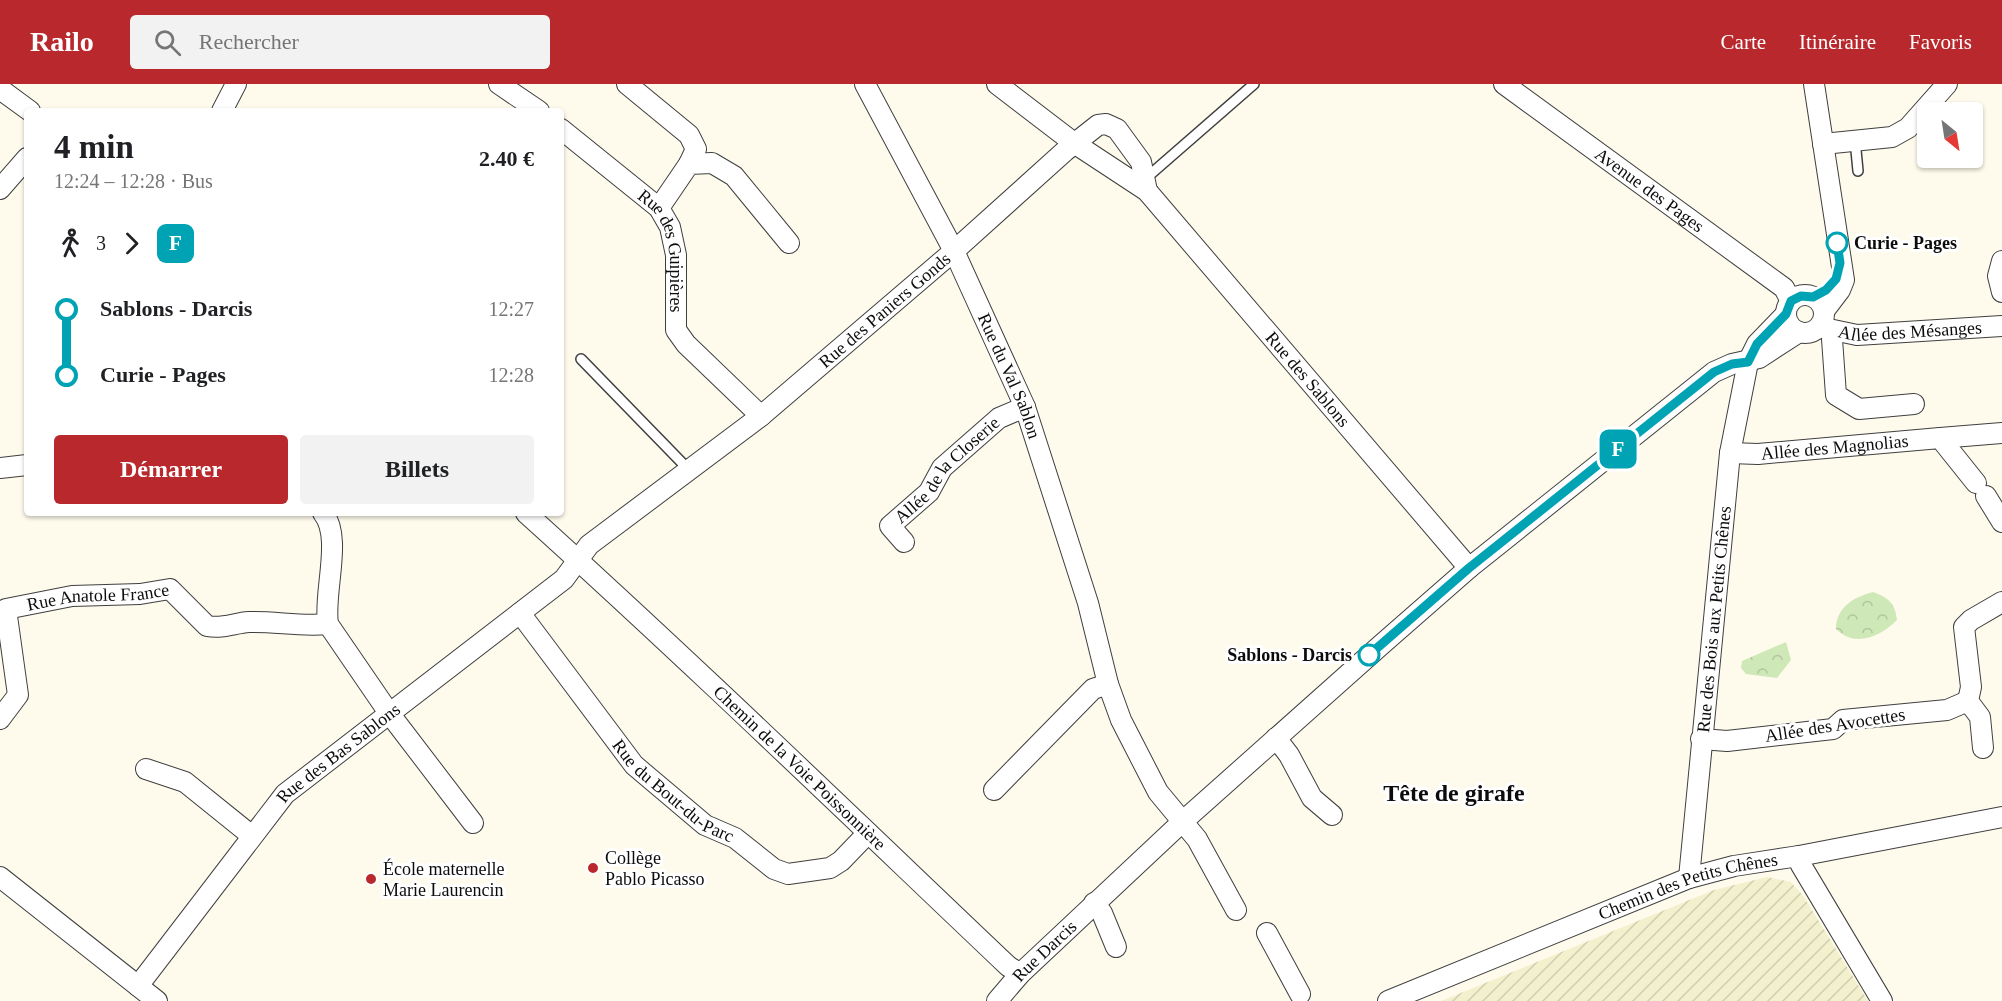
<!DOCTYPE html>
<html lang="fr">
<meta charset="utf-8">
<style>
:root{--surface:#fff;--page:#f2f2f2;--text:#202124;--muted:#757577;--accent:#b8282c}
body{margin:0;font-family:"Times New Roman",serif;background:var(--page);color:var(--text);height:100vh;display:flex;flex-direction:column;font-size:22px;white-space:nowrap}
*{box-sizing:border-box;margin:0}
p{font-size:20px;color:var(--muted)}
.icon{flex:none;width:33px;height:33px;fill:none;stroke:currentColor;stroke-width:2;stroke-linecap:round;stroke-linejoin:round}
.map{position:relative;flex:1;overflow:hidden}
.drawer{position:absolute;left:24px;top:24px;width:540px;height:408px;display:flex;flex-direction:column;background:var(--surface);border-radius:6px;box-shadow:0 2px 4px #0004}
.drawer>*{flex:none}
.badge{padding:0 12px;border-radius:9px;font-size:21px;line-height:39px}
.needle{width:39px;rotate:150deg}
.tools{position:absolute;left:1917px;top:18px;display:grid;gap:12px}
.tools a{display:grid;place-items:center;width:66px;height:66px;border-radius:6px;background:var(--surface);box-shadow:0 2px 4px #0004;font-size:30px}
.map>.badge{position:absolute;translate:-50% -50%;box-shadow:0 0 0 3px #fff}
.legs{display:flex;align-items:center;gap:9px;height:66px;padding:0 30px;font-size:20px}
.legs p{margin-inline-start:auto}
.overview{display:flex;align-items:center;justify-content:space-between;height:102px;padding:0 30px}
h1{font-size:33px;font-weight:700;line-height:45px}
.cta{display:flex;gap:12px;margin-top:auto;padding:12px 30px}
.cta a{flex:1;height:69px;border-radius:6px;background:var(--accent);color:#fff;font-size:24px;font-weight:700;line-height:69px;text-align:center}
.cta a+a{background:var(--page);color:var(--text)}
ul{padding:0 30px;list-style:none}
li{display:flex;align-items:center;gap:21px;height:66px;font-size:22px}
li i{display:grid;place-items:center;width:9px;height:100%;margin:0 8px;background:currentColor}
li i::after{content:'';width:15px;height:15px;margin:-8px;border:4px solid;border-radius:50%;background:var(--surface)}
li p{margin-inline-start:auto}
li:first-child i{background:linear-gradient(#0000 50%,currentColor 0)}
li:last-child i{background:linear-gradient(currentColor 50%,#0000 0)}
header{display:flex;align-items:center;gap:36px;box-sizing:border-box;height:84px;padding:0 30px;background:var(--accent);color:#fff}
header strong{font-size:28px}
nav{display:flex;gap:33px;margin-inline-start:auto;font-size:21px}
.search{width:420px;height:54px;background:var(--page);display:flex;align-items:center;gap:15px;box-sizing:border-box;padding:0 21px;border-radius:6px;color:var(--muted);font-size:22px}
.map>svg:first-child{display:block}
</style>
<header>
<strong>Railo</strong>
<div class="search"><svg class="icon" aria-label="search" viewBox="0 0 24 24"><circle cx="10" cy="10" r="6"/><path d="M15 15l6 6"/></svg>Rechercher</div>
<nav><a>Carte</a><a>Itinéraire</a><a>Favoris</a></nav>
</header>
<div class="map">
<svg width="2002" height="917" viewBox="0 0 2002 917">
<defs>
<pattern id="farmland-furrows" width="10" height="10" patternUnits="userSpaceOnUse" patternTransform="scale(1.5)"><rect width="10" height="10" fill="#f3f1cd"/><path d="M-1 1l2-2M0 10L10 0M9 11l2-2" fill="none" stroke="#cfcdaf"/></pattern>
<pattern id="park-crowns" width="20" height="18" patternUnits="userSpaceOnUse" patternTransform="scale(1.5)"><rect width="20" height="18" fill="#cfe8b7"/><path d="M2 6a3 3 0 1 1 6 0M12 15a3 3 0 1 1 6 0" fill="none" stroke="#b1c69c"/></pattern>
</defs>
<rect width="100%" height="100%" fill="#fefbec"/>
<path fill="url(#farmland-furrows)" d="M 1767,793 L 1791,798 L 1804,813 L 1868,917 L 1441,917 L 1714,806 Z"/>
<path fill="url(#park-crowns)" d="M 1873,508 C 1889,514 1895,519 1897,536 C 1880,553 1855,564 1836,545 C 1836,523 1854,513 1873,508 Z
M 1786,558 L 1791,576 L 1777,594 L 1746,590 L 1741,584 L 1742,577 Z"/>
<g fill="none" stroke-linecap="round" stroke-linejoin="round">
<defs>
<path id="service" d="M 1855,56 L 1858,87
M 1145,95 L 1254,0
M 581,275 L 689,386"/>
<g id="minor">
<path d="M 499,0 L 539,27"/>
<path d="M 627,0 L 689,51 L 696,65 L 689,80"/>
<path id="s1" d="M 865,0 L 954,167 L 1025,323 L 1088,519 L 1108,600 L 1121,636 L 1158,708 L 1197,755 L 1236,826"/>
<path id="s2" d="M 997,0 L 1074,59 L 1147,107 L 1469,484"/>
<path id="s3" d="M 1504,0 L 1784,204 L 1791,217"/>
<path d="M 1814,0 L 1844,196 L 1840,206 L 1824,227"/>
<path d="M 0,5 L 30,27"/>
<path d="M 222,27 L 236,0"/>
<path id="s4" d="M 561,45 L 659,124 L 670,143 L 676,171 L 676,246 L 686,260 L 761,332"/>
<path d="M 1823,60 L 1892,53 L 1908,44 L 1947,0"/>
<path d="M 0,105 L 27,74"/>
<path d="M 659,124 L 689,80 L 712,79 L 734,92 L 789,159"/>
<path d="M 2002,177 L 1998,192 L 2002,208"/>
<circle cx="1805" cy="230" r="19"/>
<path id="s5" d="M 1819,243 L 1857,251 L 2002,242"/>
<path d="M 1836,248 L 1832,255 L 1836,311 L 1859,325 L 1914,320"/>
<path d="M 1940,354 L 2002,349"/>
<path id="s6" d="M 1730,369 L 1758,370 L 1940,354 L 1976,399"/>
<path d="M 0,384 L 27,381"/>
<path d="M 1986,412 L 2002,438"/>
<path d="M 323,429 C 343,453 323,509 328,540 L 389,629 L 473,739"/>
<path id="s7" d="M 526,429 C 690,577 848,730 1008,882 L 1020,890"/>
<path id="s8" d="M 904,458 L 890,442 L 929,408 L 942,384 L 999,334 L 1025,323"/>
<path id="s9" d="M 520,529 L 634,681 L 705,741 L 735,754 L 774,785 L 788,790 L 830,784 L 841,777 L 868,749"/>
<path id="s10" d="M 0,635 L 18,611 L 6,525 L 72,512 L 140,510 L 170,505 L 207,542 C 223,545 234,539 249,538 C 275,537 301,543 328,540"/>
<path d="M 1276,654 L 1289,671 L 1312,714 L 1332,731"/>
<path d="M 1701,655 L 1727,657 L 1833,645 L 1843,636 L 1947,626 L 1968,617"/>
<path d="M 1983,664 L 1980,633 L 1968,617 L 1971,603 L 1964,543 L 1971,536 L 2002,518"/>
<path d="M 146,685 L 185,698 L 252,752"/>
<path d="M 994,706 L 1093,605 L 1108,600"/>
<path d="M 1799,772 L 1801,781 L 1882,917"/>
<path d="M 0,793 L 157,917"/>
<path id="s11" d="M 1689,794 L 1730,369 L 1748,278 L 1757,260 L 1786,230"/>
<path d="M 1094,819 L 1102,829 L 1116,863"/>
<path d="M 1267,849 L 1300,910"/>
<path id="s12" d="M 138,902 L 285,710 L 564,495 L 589,461 L 761,332 L 954,167 L 1065,67 L 1098,41 L 1106,40 L 1117,45 L 1141,78 L 1147,107"/>
<path id="s13" d="M 997,917 L 1020,890 L 1181,739 L 1381,561 L 1469,484 L 1714,288 L 1732,280 L 1759,274 L 1799,248"/>
<path id="s14" d="M 1388,917 L 1689,794 L 1734,782 L 1799,772 L 2002,733"/>
</g>
</defs>
<use href="#service" stroke="#3f3f3f" stroke-width="12"/>
<use href="#minor" stroke="#3f3f3f" stroke-width="22"/>
<use href="#service" stroke="#fff" stroke-width="9"/>
<use href="#minor" stroke="#fff" stroke-width="20"/>
</g>
<g fill="none" stroke-linecap="round" stroke-linejoin="round">
<defs>
<path id="line-1" d="M 1369,571 L 1469,484 L 1714,288 L 1732,280 L 1748,278 L 1757,260 L 1786,230 L 1791,217 L 1801,212 L 1813,213 L 1826,206 L 1836,195 L 1840,179 L 1837,159"/>
</defs>
<use href="#line-1" stroke="#fff" stroke-width="14"/>
<use href="#line-1" stroke="#00a3b4" stroke-width="9"/>
</g>
<g fill="#fff" stroke="#00a3b4" stroke-width="3">
<circle cx="1837" cy="159" r="10"/>
<circle cx="1369" cy="571" r="10"/>
</g>
<g fill="#b8282c" stroke="#fff" stroke-width="2">
<circle cx="593" cy="784" r="6"/>
<circle cx="371" cy="795" r="6"/>
</g>
<g text-anchor="middle" stroke-width="6" stroke-linejoin="round" paint-order="stroke">
<g font-size="18" fill="#0c0c0c" stroke="#fff">
<text dy="6" stroke="none"><textPath href="#s3" startOffset="180">Avenue des Pages</textPath></text>
<text dy="6" stroke="none"><textPath href="#s4" startOffset="168">Rue des Guipières</textPath></text>
<text dy="6" stroke="none"><textPath href="#s12" startOffset="1014">Rue des Paniers Gonds</textPath></text>
<text dy="6" stroke="none"><textPath href="#s5" startOffset="92">Allée des Mésanges</textPath></text>
<text dy="6" stroke="none"><textPath href="#s1" startOffset="326">Rue du Val Sablon</textPath></text>
<text dy="6" stroke="none"><textPath href="#s2" startOffset="432">Rue des Sablons</textPath></text>
<text dy="6" stroke="none"><textPath href="#s6" startOffset="105">Allée des Magnolias</textPath></text>
<text dy="6" stroke="none"><textPath href="#s8" startOffset="102">Allée de la Closerie</textPath></text>
<text dy="6" stroke="none"><textPath href="#s10" startOffset="210">Rue Anatole France</textPath></text>
<text dy="6" stroke="none"><textPath href="#s11" startOffset="260">Rue des Bois aux Petits Chênes</textPath></text>
<text transform="translate(1835 641) rotate(-9)" y="6">Allée des Avocettes</text>
<text dy="6" stroke="none"><textPath href="#s12" startOffset="309">Rue des Bas Sablons</textPath></text>
<text dy="6" stroke="none"><textPath href="#s7" startOffset="374">Chemin de la Voie Poissonnière</textPath></text>
<text dy="6" stroke="none"><textPath href="#s9" startOffset="237">Rue du Bout-du-Parc</textPath></text>
<text dy="6" stroke="none"><textPath href="#s14" startOffset="322">Chemin des Petits Chênes</textPath></text>
<text dy="6" stroke="none"><textPath href="#s13" startOffset="69">Rue Darcis</textPath></text>
</g>
<g font-size="18" font-weight="bold" fill="#0c0c0c" stroke="#fff" text-anchor="start">
<text x="1854" y="165">Curie - Pages</text>
<text x="1352" y="577" text-anchor="end">Sablons - Darcis</text>
</g>
<g font-size="18" fill="#0c0c0c" stroke="#fff" text-anchor="start">
<text x="605" y="780">Collège<tspan x="605" dy="21">Pablo Picasso</tspan></text>
<text x="383" y="791">École maternelle<tspan x="383" dy="21">Marie Laurencin</tspan></text>
</g>
<g font-size="24" font-weight="bold" fill="#0c0c0c" stroke="#fff">
<text x="1454" y="717">Tête de girafe</text>
</g>
</g>
</svg>
<div class="tools">
<a><svg class="needle" viewBox="-14 -14 28 28"><path d="M0-13l5 13h-10z" fill="#e53935"/><path d="M0 13l5-13h-10z" fill="#757577"/></svg></a>
</div>
<b class="badge" style="left:1618px;top:365px;background:#00a3b4;color:#fff">F</b>
<section class="drawer">
<div class="overview"><div><h1>4 min</h1><p>12:24 – 12:28 · Bus</p></div><b>2.40 €</b></div>
<div class="legs"><svg class="icon" aria-label="walk" viewBox="0 0 24 24"><circle cx="13" cy="4" r="2"/><path d="M13 8l-2 6 4 7M11 14l-3 7M7 12l3-4h3l4 4"/></svg>3<svg class="icon" aria-label="forward" viewBox="0 0 24 24"><path d="M9 5l7 7-7 7"/></svg><b class="badge" style="background:#00a3b4;color:#fff">F</b></div>
<ul>
<li><i style="color:#00a3b4"></i><b>Sablons - Darcis</b><p>12:27</p></li>
<li><i style="color:#00a3b4"></i><b>Curie - Pages</b><p>12:28</p></li>
</ul>
<div class="cta"><a>Démarrer</a><a>Billets</a></div>
</section>
</div>
